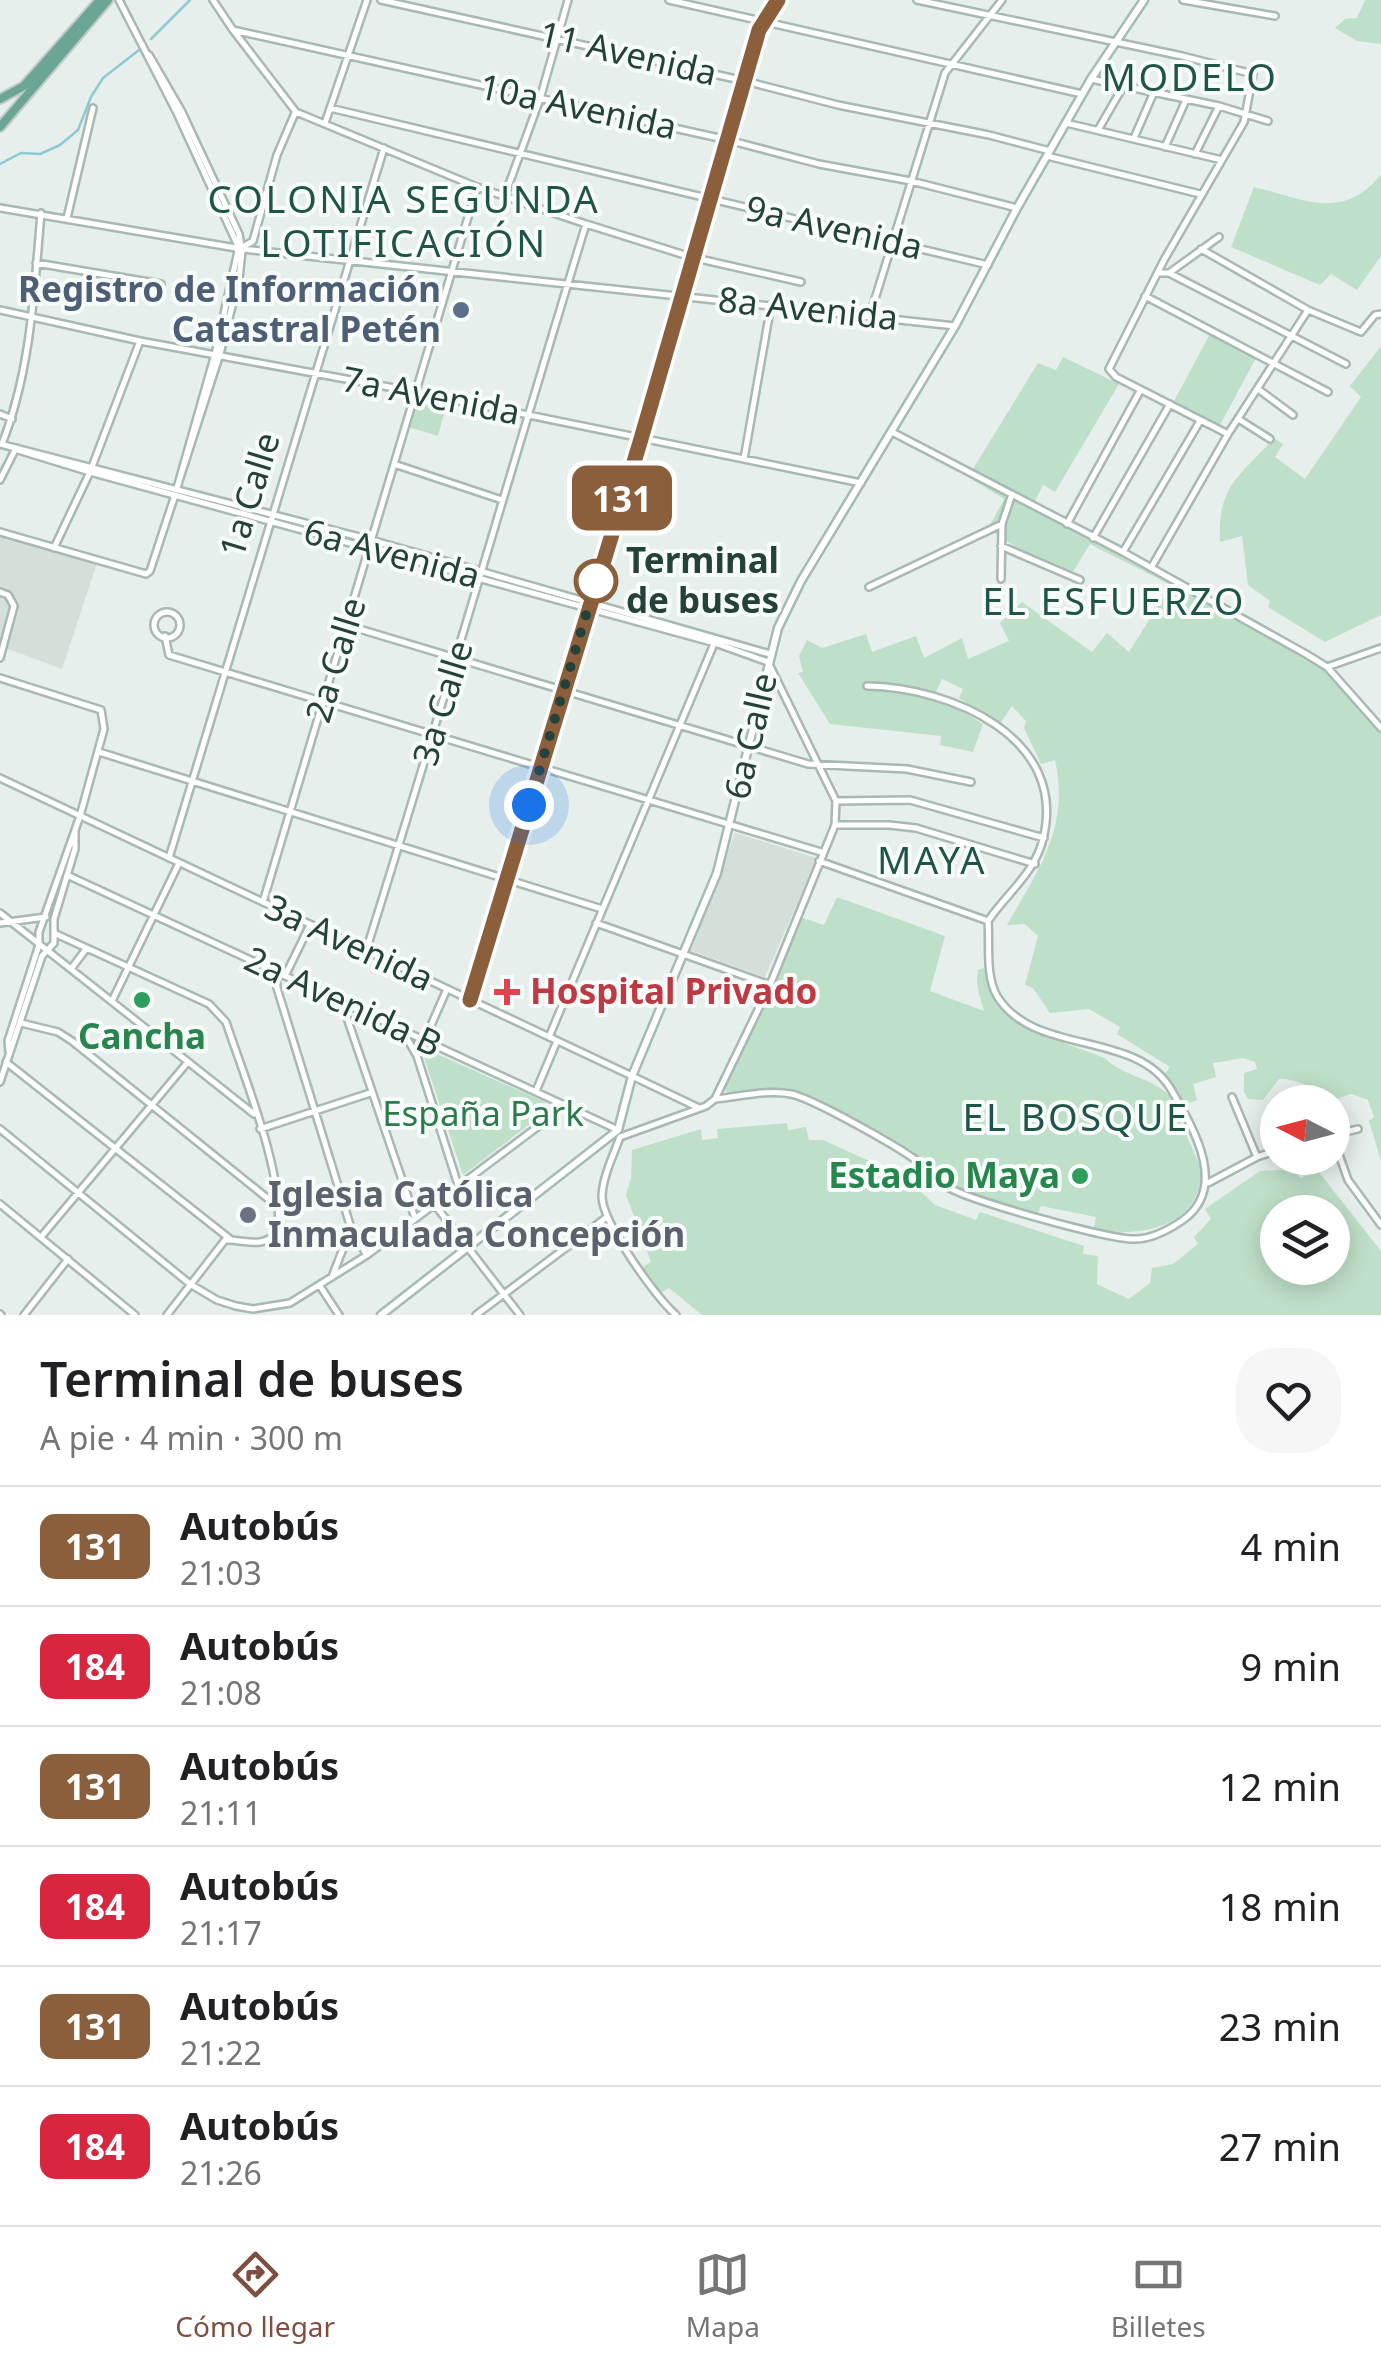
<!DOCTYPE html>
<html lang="es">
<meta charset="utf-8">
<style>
:root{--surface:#fff;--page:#f6f6f6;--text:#202124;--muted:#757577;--line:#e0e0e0;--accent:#7f4e3f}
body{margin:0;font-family:"Noto Sans",sans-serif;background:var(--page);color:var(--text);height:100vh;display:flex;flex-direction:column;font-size:38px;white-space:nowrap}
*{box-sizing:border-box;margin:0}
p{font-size:32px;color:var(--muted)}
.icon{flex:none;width:55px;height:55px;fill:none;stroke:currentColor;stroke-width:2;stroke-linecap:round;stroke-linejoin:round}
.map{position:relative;height:1315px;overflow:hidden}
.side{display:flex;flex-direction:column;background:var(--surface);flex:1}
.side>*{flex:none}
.badge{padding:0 20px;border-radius:15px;font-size:35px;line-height:65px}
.needle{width:65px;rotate:276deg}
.tools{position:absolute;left:1260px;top:1085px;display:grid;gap:20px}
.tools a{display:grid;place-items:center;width:90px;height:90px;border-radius:50%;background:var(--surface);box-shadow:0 5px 25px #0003;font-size:50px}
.you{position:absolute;width:50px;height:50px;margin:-25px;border:8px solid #fff;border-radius:50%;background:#1a73e8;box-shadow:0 0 0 15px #1a73e833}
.map>.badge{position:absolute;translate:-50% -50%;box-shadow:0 0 0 5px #fff}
.round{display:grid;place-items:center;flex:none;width:105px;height:105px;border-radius:40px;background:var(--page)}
.summary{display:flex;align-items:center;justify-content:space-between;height:170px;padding:0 40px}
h1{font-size:48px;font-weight:600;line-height:75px}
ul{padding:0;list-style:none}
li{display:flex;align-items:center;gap:30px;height:120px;padding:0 40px;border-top:2px solid var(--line)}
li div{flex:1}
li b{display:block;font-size:38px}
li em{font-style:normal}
li .badge{min-width:110px;font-weight:700;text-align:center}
.tabs{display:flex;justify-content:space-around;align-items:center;height:140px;border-top:2px solid var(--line);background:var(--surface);font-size:28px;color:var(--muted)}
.tabs a{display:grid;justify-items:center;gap:5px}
.tabs .current{color:var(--accent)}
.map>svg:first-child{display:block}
</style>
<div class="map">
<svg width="1381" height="1315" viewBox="0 0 1381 1315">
<rect width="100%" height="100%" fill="#e6efeb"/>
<path fill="#d4dfda" d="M 0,534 L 97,563 L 62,669 L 0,646 Z
M 735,833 L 817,858 L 765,977 L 691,951 Z"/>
<path fill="#bfe0c8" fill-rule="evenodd" d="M 1365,0 L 1381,0 L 1381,44 L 1357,41 L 1335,28 L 1345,19 L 1357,18 Z
M 1381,174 L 1381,256 L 1357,290 L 1331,274 L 1320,285 L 1231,247 L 1254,187 C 1304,199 1344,222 1381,174 Z
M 1210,334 L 1256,358 L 1220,425 L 1174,401 Z
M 1381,346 L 1381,615 L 1325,642 L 1268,607 L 1270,601 L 1248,585 L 1242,536 L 1220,542 C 1217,486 1239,477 1274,438 L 1283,444 L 1275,457 L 1305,479 L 1361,397 L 1350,386 Z
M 1063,357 L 1119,384 L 1055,492 L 1043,485 L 1035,501 L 1319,661 L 1381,724 L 1381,1161 L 1369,1121 L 1374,1117 L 1368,1100 L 1351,1094 L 1326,1102 L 1321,1088 C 1305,1087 1295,1078 1279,1079 L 1263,1100 L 1248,1099 L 1244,1092 L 1244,1073 L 1257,1069 L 1255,1062 L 1243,1058 L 1213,1063 L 1216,1077 L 1193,1084 L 1197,1100 L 1182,1106 L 1165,1074 L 1170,1067 L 1117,1034 L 1120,1027 L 1089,1009 L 1050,1013 L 1033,988 L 1025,985 L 1038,936 L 1025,924 L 1007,925 C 1039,869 1070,827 1055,760 L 1041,764 L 1024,728 L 1026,721 L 1012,706 L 1000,724 L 959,698 L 963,689 L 942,679 L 935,694 L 983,724 L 973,752 L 940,745 L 941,736 L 830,724 L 798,673 L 803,672 L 799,656 L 807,640 L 822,648 L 866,634 L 872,652 L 916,636 L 924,658 L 962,638 L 968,659 L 1009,641 L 1000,623 L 1022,602 L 1092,652 L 1107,633 L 1129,652 L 1171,585 L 1090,544 L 1068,580 L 988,529 L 1004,499 L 968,477 L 1038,363 L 1056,370 Z
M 417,397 L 447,403 L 438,436 L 408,427 Z
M 837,897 L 945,936 L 930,991 L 984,1011 C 980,996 975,986 978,970 L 984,968 C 1000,1029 1053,1038 1105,1058 C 1122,1076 1150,1077 1168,1094 L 1201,1168 C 1204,1226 1138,1240 1094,1228 L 1096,1217 L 1041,1206 L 1038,1213 L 962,1191 L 945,1182 L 896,1146 L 797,1091 L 772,1089 L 730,1097 L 725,1089 L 800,917 L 824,925 Z
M 430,1051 L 545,1102 L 547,1111 L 463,1175 L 424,1057 Z
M 787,1123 L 788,1130 L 806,1127 L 809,1140 L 823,1140 L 907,1178 L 935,1205 L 976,1220 L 980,1212 L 1084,1246 L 1083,1254 L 1098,1256 L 1097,1284 L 1129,1299 L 1150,1283 L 1152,1268 L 1173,1264 L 1198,1244 L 1194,1237 L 1211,1219 L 1205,1209 L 1260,1171 L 1296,1169 L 1300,1178 L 1318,1171 L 1381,1251 L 1381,1315 L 702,1315 L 669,1288 L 659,1294 L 641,1268 L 651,1262 L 626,1195 L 631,1178 L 632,1150 L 701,1129 L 702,1140 L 718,1138 L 717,1129 ZM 1278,1212 L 1332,1212 L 1332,1268 L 1278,1268 Z"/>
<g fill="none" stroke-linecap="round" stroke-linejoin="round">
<path stroke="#8ec9d4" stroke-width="2.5" d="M 151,39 L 190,0
M 0,164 L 21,153 L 40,154 L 60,145 L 78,130 L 91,97 L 103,78 L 139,50"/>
<defs>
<path id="minor" d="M 213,0 L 233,30 L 728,140 L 819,164 L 911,181 L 1017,208
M 381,0 L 745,81 L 838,105 L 989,135 L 1050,151
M 669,0 L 1082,94
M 917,0 L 1182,56 L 1253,74 L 1244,122 L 1164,260 L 1109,369 L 1116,377 L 1228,434
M 1183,0 L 1275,16
M 233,30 L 296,112 L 477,187 L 586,224 L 691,257 L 801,282
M 1091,79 L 1219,106 L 1268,121
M 330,108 L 988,265
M 325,123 L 367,0
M 1066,123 L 1222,160
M 1098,130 L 1124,85
M 1134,138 L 1154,92
M 1165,147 L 1186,100
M 1195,154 L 1219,106
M 1047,156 L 1200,194
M 505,195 L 540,99 L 568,0
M 0,208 L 236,248
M 67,218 L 93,108
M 243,247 L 253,241 L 277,155 L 295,113
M 243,249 L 955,326
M 1201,249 L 1308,310 L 1361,332 L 1375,315 L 1381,314
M 36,263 L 161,284
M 1159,273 L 1169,273 L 1219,237
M 1169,273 L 1346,364
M 1145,296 L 1328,392
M 0,310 L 140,341 L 416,392 L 861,483
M 870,315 L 945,73 L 1002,0
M 1258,389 L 1293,415
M 0,414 L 12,419
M 1240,420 L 1270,439
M 892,432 L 1123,552 L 1306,654 L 1327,667 L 1381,728
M 2,444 C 31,370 34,292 41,213
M 744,459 L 771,305
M 394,464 L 502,500
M 0,480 L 16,448
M 1067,524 L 1140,391
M 0,532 L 146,574 L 150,571 L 175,495
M 1093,538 L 1170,404
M 1001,546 L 1080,580
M 54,548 L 90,472 L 140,341
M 1123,552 L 1200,421
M 1151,568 L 1228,434 L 1308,310
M 1001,579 L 1002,524 L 1012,494
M 869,587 L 1002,524
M 0,592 L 8,595 L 14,606 L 0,658
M154 625a13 13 0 1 1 26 0a13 13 0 1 1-26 0Z
M 346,625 L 808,764 L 907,769 L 971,782
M 165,636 L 169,655 L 821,852
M 1327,667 L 1381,648
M 0,678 L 101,710 L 104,729 L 80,816
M 867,686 C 949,687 1069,737 1043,839 C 1035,873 1007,893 988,921
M 99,752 L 602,909
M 837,801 L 910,800 L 1044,838
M 835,825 L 889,825 L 916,828 L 1035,864
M 169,858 L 384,148
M 819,861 L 988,921
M 67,875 L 618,1130
M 263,902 L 477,187
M 0,913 L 254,1114
M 0,923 L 46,917
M 596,923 L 770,985
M 56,934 L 209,1004 L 226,1022 C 243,1074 287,1180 277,1232 C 262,1250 244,1239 225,1240 L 167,1315
M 366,951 C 442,709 512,466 586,224
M 71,969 L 86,949
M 276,972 L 277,988 L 351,1228 L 366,1254
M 285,976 L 310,925
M 341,1000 L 415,1218
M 471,1000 L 641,439 L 759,30 L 779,0
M 112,1001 L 179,863
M 21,1023 L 58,1032 L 72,1041 L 277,1206
M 405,1035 L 417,1056 L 458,1185
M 549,1037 L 716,639
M 418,1055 L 447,989
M 6,1062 L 230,1239
M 632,1076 L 699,1108
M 536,1091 L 557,1041
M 1232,1097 L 1257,1157
M 715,1099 C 739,1097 768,1089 791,1094 C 812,1098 899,1147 917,1161 C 927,1169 936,1179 946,1186 C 967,1200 1110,1240 1135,1239 C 1152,1239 1170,1229 1183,1220 C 1229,1187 1193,1128 1172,1091 C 1138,1029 1034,1057 997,996 C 985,975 990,944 988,921
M 1285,1101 L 1285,1102
M 0,1129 L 190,1284 L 217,1300 L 236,1306 L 253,1309 L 290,1303 L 367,1255 L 548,1119 L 563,1104
M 260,1129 L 370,1093
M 1358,1129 L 1332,1135 L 1348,1180 L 1381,1225
M 1208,1183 L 1257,1157 L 1278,1150
M 435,1205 L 520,1315
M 41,1237 L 187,1063
M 332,1277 L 351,1228
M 320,1286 L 339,1315
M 0,1314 L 1,1315
M 24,1315 L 68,1259
M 476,1315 L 607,1217
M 676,1315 C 655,1297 603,1223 602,1197 C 602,1178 614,1154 620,1137 L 706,1106 L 715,1099 L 770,985 L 835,825 L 836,801 L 769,664"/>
<path id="tertiary" d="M 119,0 L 176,111 L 238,246
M 149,55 L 182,112 L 239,234 L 241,246 L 237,247 L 238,251 L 243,250 L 241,246
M 0,444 L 371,540 L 770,654
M 18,450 L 90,472 L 715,643 L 768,662
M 179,481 L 220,354 L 239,279 L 242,251
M 177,488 L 215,354 L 238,251
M 0,778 L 632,1076
M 9,1051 L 8,1041 L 39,945 L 39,932 L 80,816
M 0,1082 L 42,956 L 54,943 L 54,919 L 75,849 L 75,831
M 0,1204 L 135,1315"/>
<path id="secondary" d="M 381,1315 L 618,1130 L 632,1076 L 717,873 L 778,628 L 801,581 L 955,326 L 1017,208 L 1091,79 L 1144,0"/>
<path id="primary" d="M 0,99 L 24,86 L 100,0
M 0,127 L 108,0"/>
</defs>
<use href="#minor" stroke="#a8b8b2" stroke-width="10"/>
<use href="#tertiary" stroke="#a8b8b2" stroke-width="10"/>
<use href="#secondary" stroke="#a4bbb3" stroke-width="11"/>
<use href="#primary" stroke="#c2cac8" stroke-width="12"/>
<use href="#minor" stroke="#fff" stroke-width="5"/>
<use href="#tertiary" stroke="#fff" stroke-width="5"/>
<use href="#secondary" stroke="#fff" stroke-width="6"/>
<use href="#primary" stroke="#6aa596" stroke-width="8"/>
</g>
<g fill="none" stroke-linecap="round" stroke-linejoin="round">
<defs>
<path id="line" d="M 470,1000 L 641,439 L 759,30 L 778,0"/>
</defs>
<use href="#line" stroke="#fff" stroke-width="22"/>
<use href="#line" stroke="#8b5e3c" stroke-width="15"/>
<path stroke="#24423a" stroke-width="10" stroke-dasharray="0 18" d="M 529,805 L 598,575 L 596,581"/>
</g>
<circle fill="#5c6f8a" stroke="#f7fbf9" stroke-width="4" cx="461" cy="310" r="10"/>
<circle fill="#fff" stroke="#8b5e3c" stroke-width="5" cx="596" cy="581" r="20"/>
<path fill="#e0444e" stroke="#f7fbf9" stroke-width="4" d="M502 977h10v10h10v10h-10v10h-10v-10h-10v-10h10z"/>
<g fill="#2e9e5b" stroke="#f7fbf9" stroke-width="4">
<circle cx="142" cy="1000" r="10"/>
<circle cx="1080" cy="1176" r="10"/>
</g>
<circle fill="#6b7280" stroke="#f7fbf9" stroke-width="4" cx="248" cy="1215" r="10"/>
<g text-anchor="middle" stroke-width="8" stroke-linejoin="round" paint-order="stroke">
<g font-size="35" fill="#24423a" stroke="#f7fbf9">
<text transform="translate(628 54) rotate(13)" y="12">11 Avenida</text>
<text transform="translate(578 107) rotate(12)" y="12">10a Avenida</text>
<text transform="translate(834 228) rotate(13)" y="12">9a Avenida</text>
<text transform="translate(808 309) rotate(6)" y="12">8a Avenida</text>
<text transform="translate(431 396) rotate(11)" y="12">7a Avenida</text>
<text transform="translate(250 495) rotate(-73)" y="12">1a Calle</text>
<text transform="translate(392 554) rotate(15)" y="12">6a Avenida</text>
<text transform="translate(336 660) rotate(-73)" y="12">2a Calle</text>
<text transform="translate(443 703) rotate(-73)" y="12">3a Calle</text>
<text transform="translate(751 736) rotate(-77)" y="12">6a Calle</text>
<text transform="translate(349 943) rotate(25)" y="12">3a Avenida</text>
<text transform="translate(343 1002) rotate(25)" y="12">2a Avenida B</text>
</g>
<g font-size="35" font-weight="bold" fill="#4e5e75" stroke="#f7fbf9" text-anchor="end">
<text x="441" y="302">Registro de Información<tspan x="441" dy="40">Catastral Petén</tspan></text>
</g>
<g font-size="35" font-weight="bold" fill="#24423a" stroke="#f7fbf9" text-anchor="start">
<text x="626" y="573">Terminal<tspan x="626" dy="40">de buses</tspan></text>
</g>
<g font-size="35" font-weight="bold" fill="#be3a42" stroke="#f7fbf9" text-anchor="start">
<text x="530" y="1004">Hospital Privado</text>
</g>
<g font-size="35" font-weight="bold" fill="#27864d" stroke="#f7fbf9">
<text x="142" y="1049">Cancha</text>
<text x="1060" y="1188" text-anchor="end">Estadio Maya</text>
</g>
<g font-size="35" fill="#2d7a4b" stroke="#f7fbf9">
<text x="483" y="1126">España Park</text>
</g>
<g font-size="35" font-weight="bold" fill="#5b616d" stroke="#f7fbf9" text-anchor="start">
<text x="268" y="1207">Iglesia Católica<tspan x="268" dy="40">Inmaculada Concepción</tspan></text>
</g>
<g font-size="38" letter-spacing="2.5" fill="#1f5548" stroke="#f7fbf9">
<text x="1190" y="91">MODELO</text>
<text x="404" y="213">COLONIA SEGUNDA<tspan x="404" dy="44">LOTIFICACIÓN</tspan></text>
<text x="1114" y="615">EL ESFUERZO</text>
<text x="932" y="874">MAYA</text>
<text x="1076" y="1131">EL BOSQUE</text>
</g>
</g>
</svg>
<div class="tools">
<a><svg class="needle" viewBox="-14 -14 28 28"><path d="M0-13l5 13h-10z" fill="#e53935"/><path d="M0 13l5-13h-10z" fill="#757577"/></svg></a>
<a><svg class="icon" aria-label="layers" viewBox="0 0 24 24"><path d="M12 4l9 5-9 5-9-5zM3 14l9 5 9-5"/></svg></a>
</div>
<div class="you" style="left:529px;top:805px"></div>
<b class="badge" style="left:622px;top:498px;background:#8b5e3c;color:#fff">131</b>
</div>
<section class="side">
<div class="summary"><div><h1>Terminal de buses</h1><p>A pie · 4 min · 300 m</p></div><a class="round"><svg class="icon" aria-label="heart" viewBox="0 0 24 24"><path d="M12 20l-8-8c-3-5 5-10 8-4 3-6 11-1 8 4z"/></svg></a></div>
<ul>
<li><span class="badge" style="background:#8b5e3c;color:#fff">131</span><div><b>Autobús</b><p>21:03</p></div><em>4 min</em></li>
<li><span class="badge" style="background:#d7263d;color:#fff">184</span><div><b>Autobús</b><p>21:08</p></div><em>9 min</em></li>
<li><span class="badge" style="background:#8b5e3c;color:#fff">131</span><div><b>Autobús</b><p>21:11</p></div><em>12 min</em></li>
<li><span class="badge" style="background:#d7263d;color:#fff">184</span><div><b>Autobús</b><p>21:17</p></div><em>18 min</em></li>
<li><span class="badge" style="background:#8b5e3c;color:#fff">131</span><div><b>Autobús</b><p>21:22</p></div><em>23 min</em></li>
<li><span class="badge" style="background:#d7263d;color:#fff">184</span><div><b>Autobús</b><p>21:26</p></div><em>27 min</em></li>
</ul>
</section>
<nav class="tabs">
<a class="current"><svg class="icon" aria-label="directions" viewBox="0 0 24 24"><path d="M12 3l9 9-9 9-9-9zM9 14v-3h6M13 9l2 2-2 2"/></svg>Cómo llegar</a>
<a><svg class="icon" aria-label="map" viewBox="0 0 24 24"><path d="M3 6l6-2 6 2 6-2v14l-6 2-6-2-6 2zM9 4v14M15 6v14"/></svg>Mapa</a>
<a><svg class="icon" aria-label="tickets" viewBox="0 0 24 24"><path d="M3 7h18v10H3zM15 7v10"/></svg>Billetes</a>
</nav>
